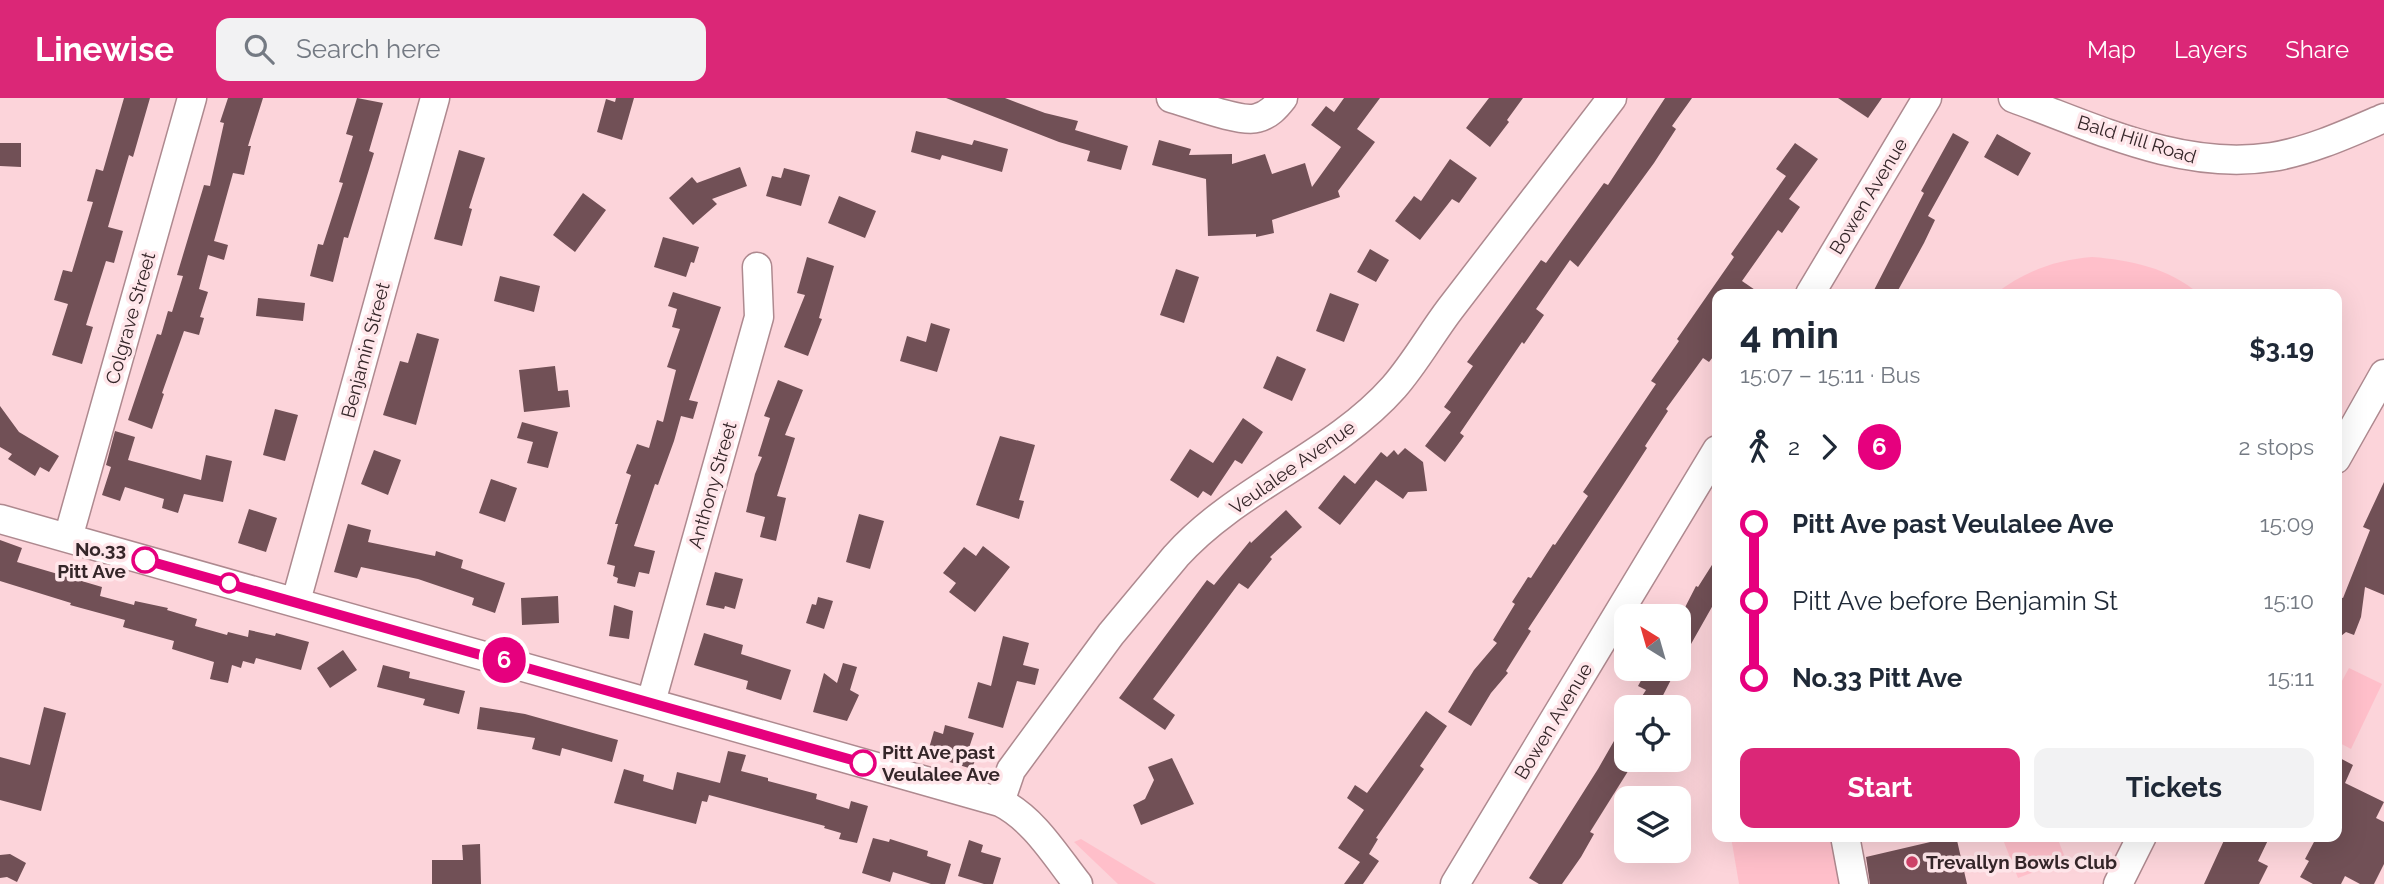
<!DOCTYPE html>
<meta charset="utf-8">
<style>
:root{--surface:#fff;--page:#f2f2f3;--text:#1f2937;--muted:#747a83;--accent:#db2777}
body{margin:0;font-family:Raleway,sans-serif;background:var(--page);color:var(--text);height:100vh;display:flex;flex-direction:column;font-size:26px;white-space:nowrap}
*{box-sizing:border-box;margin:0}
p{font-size:23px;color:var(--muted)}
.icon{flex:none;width:38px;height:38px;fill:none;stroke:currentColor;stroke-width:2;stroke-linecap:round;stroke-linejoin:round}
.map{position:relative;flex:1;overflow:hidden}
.details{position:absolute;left:1712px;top:191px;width:630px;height:553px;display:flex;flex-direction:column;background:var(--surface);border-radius:14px;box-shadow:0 7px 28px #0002}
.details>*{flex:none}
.badge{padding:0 14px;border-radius:23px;font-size:24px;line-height:46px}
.needle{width:46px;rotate:323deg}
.fabs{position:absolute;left:1614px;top:506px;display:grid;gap:14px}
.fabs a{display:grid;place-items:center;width:77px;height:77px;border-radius:14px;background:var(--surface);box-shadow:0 7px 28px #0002;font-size:35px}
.map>.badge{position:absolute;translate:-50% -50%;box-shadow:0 0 0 4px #fff}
.legs{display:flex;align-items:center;gap:10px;height:77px;padding:0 28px;font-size:23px}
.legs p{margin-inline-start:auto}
.headline{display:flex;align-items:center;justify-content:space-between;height:119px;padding:0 28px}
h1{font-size:38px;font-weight:700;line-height:52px}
.primary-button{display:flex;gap:14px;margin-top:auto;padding:14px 28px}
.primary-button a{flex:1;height:80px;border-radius:14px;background:var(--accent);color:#fff;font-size:28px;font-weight:700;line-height:80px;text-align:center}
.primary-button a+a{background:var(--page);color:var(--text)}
ul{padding:0 28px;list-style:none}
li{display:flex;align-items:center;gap:24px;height:77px;font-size:26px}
li i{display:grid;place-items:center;width:10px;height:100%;margin:0 9px;background:currentColor}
li i::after{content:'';width:18px;height:18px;margin:-9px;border:5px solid;border-radius:50%;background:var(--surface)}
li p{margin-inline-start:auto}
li:first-child i{background:linear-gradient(#0000 50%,currentColor 0)}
li:last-child i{background:linear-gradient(currentColor 50%,#0000 0)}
header{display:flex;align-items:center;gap:42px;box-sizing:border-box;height:98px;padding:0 35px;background:var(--accent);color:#fff}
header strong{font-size:33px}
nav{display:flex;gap:38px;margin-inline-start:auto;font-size:24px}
.search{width:490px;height:63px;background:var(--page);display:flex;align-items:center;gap:18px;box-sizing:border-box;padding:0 24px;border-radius:14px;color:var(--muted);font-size:26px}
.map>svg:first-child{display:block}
</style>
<header>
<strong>Linewise</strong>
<div class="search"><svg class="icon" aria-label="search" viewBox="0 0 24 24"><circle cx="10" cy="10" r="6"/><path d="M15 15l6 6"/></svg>Search here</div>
<nav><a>Map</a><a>Layers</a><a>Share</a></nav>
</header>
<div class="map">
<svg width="2384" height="786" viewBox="0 0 2384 786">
<rect width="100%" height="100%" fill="#fcd4da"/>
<path fill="#ffbfca" d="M 2092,159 C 2131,162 2169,170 2199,196 L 1995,196 C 2025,173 2055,162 2092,159 Z
M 2349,570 L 2382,586 L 2351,651 L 2336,643 L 2336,594 Z
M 1731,739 L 1832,739 L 1840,786 L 1739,786 Z
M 2002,739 L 2057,739 L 2066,762 L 2018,780 Z
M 1081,741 L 1156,786 L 1118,786 L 1074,744 Z"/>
<path fill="#715056" d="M 124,0 L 150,0 L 133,59 L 129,57 L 108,129 L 123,133 L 114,165 L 106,163 L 86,227 L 93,229 L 82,266 L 52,257 L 68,206 L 54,202 L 63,172 L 72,174 L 93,104 L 87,103 L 96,71 L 103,73 Z
M 228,0 L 263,0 L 248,48 L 251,48 L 244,77 L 233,75 L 214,143 L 228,147 L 224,162 L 208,157 L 199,191 L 208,194 L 200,219 L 204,220 L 199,237 L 184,233 L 162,295 L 164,296 L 152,331 L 128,322 L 157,236 L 161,237 L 168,213 L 172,214 L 183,178 L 177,177 L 204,87 L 210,88 L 224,25 L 220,24 Z
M 357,0 L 383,5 L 369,53 L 374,55 L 348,140 L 344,139 L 333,184 L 310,178 L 318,146 L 323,147 L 343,85 L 339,84 L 353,38 L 346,36 Z
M 616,0 L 634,0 L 622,42 L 597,34 L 606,1 L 615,4 Z
M 946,0 L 1005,0 L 1045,15 L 1078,23 L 1075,32 L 1128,48 L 1121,72 L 1087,63 L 1090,53 L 1059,44 Z
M 1344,0 L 1380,0 L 1357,31 L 1375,44 L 1338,93 L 1340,99 L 1272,122 L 1274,135 L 1256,139 L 1256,136 L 1208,138 L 1206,81 L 1152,67 L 1159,42 L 1191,51 L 1189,57 L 1232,56 L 1232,66 L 1265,56 L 1272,76 L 1305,65 L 1312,89 L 1341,49 L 1311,27 L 1326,8 L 1334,14 Z
M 1489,0 L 1523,0 L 1507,22 L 1509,24 L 1490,49 L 1466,30 Z
M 1665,0 L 1692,0 L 1672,28 L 1676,31 L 1654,65 L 1578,169 L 1570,162 L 1536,211 L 1544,217 L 1524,246 L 1522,244 L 1460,335 L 1464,338 L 1445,364 L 1425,348 L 1451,314 L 1444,309 L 1473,268 L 1467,264 L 1541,162 L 1546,165 L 1604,85 L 1608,87 Z
M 1838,0 L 1882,0 L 1868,20 Z
M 916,33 L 972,47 L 974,42 L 1008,51 L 1002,74 L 942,57 L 940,62 L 911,54 Z
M 1953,35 L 1969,44 L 1928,118 L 1935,122 L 1924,145 L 1896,196 L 1872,196 L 1924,95 L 1921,93 Z
M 1997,36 L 2031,55 L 2018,78 L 1984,59 Z
M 0,45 L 21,45 L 21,69 L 0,68 Z
M 1795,45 L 1818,61 L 1789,101 L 1800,109 L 1782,135 L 1778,132 L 1742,183 L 1761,196 L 1717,196 L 1717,254 L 1709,264 L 1703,260 L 1666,311 L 1668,313 L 1645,348 L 1647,350 L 1623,387 L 1528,531 L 1531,533 L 1506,573 L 1508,575 L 1491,595 L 1471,628 L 1448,614 L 1474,572 L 1497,545 L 1493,542 L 1515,506 L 1512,504 L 1528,479 L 1531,480 L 1553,446 L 1555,447 L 1588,398 L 1583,394 L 1656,286 L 1651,283 L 1679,243 L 1677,241 L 1734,159 L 1731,156 L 1786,78 L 1776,71 Z
M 459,52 L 485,60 L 469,110 L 472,111 L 462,148 L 434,141 Z
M 1450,61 L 1477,80 L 1459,105 L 1452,101 L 1420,142 L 1395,123 L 1414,98 L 1421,103 Z
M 740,69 L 747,88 L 712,101 L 717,106 L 693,127 L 669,100 L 692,79 L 697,85 Z
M 784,70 L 810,77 L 801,108 L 766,98 L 772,78 L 781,80 Z
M 583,95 L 606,112 L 575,154 L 553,137 Z
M 839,98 L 876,113 L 865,140 L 828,125 Z
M 663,139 L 699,149 L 694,165 L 691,164 L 686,179 L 654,169 Z
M 1370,151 L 1389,162 L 1376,184 L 1357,174 Z
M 807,159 L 834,168 L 819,220 L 822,221 L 808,258 L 784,249 L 805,197 L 797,195 Z
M 1176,171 L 1199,179 L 1184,225 L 1160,217 Z
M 500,178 L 540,188 L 534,214 L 494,203 Z
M 673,194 L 721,209 L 689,302 L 698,304 L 693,321 L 681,318 L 674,343 L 658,387 L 655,386 L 634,448 L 655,453 L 649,476 L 639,474 L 635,489 L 617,485 L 618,480 L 613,478 L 615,468 L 607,466 L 618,426 L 615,426 L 631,377 L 626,375 L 637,346 L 649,350 L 657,322 L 663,324 L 676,272 L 667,269 L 680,231 L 672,229 L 677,211 L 668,208 Z
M 1330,195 L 1359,206 L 1344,244 L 1316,233 Z
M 258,200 L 305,205 L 303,223 L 256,218 Z
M 931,225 L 950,231 L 937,274 L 900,263 L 907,238 L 926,244 Z
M 417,235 L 439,241 L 416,327 L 383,317 L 400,263 L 408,265 Z
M 1277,258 L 1306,271 L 1292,303 L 1263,290 Z
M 555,268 L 558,293 L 568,292 L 570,309 L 524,314 L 519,272 Z
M 778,282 L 803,292 L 785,337 L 795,340 L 777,398 L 786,400 L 776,443 L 760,439 L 765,419 L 746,414 L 755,376 L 762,359 L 758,358 L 770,320 L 764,318 Z
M 0,308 L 19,334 L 59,358 L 49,374 L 40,369 L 35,378 L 8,361 L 12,356 L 0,349 Z
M 275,311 L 298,317 L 285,363 L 263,357 Z
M 1243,320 L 1263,334 L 1242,366 L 1235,362 L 1211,398 L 1203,393 L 1198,400 L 1170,382 L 1190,351 L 1213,365 Z
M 522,324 L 558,334 L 548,370 L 527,365 L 533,344 L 517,340 Z
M 115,333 L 135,339 L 128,362 L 201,382 L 206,357 L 232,363 L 223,404 L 184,396 L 178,415 L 162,410 L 164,401 L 125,389 L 120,403 L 102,397 L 111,369 L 106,367 Z
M 1000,338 L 1035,347 L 1019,402 L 1024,403 L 1019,421 L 976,407 Z
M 1405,350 L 1423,364 L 1427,393 L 1408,394 L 1403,401 L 1376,382 L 1340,427 L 1318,410 L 1344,377 L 1355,386 L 1381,354 L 1387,359 L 1394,352 L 1398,357 Z
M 374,352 L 401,362 L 388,397 L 361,386 Z
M 491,381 L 517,390 L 505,424 L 479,415 Z
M 2384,384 L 2384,497 L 2365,489 L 2361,519 L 2354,537 L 2346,534 L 2336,542 L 2336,498 L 2343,500 L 2370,432 L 2363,429 Z
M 249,411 L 277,420 L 266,454 L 238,445 Z
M 1286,412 L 1302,429 L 1270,459 L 1272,461 L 1248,491 L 1239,485 L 1153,601 L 1175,617 L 1165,632 L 1119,600 L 1207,482 L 1214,487 L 1250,443 L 1251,445 Z
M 859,416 L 884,423 L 870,471 L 846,464 Z
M 348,426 L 371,432 L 368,444 L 435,458 L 436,453 L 463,462 L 461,470 L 505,485 L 495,515 L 472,507 L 474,500 L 418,481 L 361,469 L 357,480 L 334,474 Z
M 0,442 L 22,450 L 17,464 L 102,489 L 100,498 L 134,507 L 135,503 L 168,510 L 167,512 L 197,521 L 195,528 L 227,537 L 228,534 L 248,539 L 249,532 L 275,538 L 276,535 L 309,544 L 301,572 L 256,560 L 254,566 L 243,563 L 241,570 L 232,567 L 228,585 L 210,581 L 214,564 L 172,551 L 174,543 L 123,529 L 125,522 L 70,507 L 71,505 L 0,483 Z
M 983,448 L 1010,469 L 975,514 L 949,494 L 956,485 L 943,475 L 964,449 L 976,458 Z
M 1717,459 L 1717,500 L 1678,569 L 1678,523 L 1696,488 L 1698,489 Z
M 715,474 L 743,481 L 735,511 L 725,508 L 724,511 L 706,507 Z
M 558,498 L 559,525 L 522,527 L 521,500 Z
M 818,499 L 833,503 L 824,531 L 806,525 L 812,506 L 816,507 Z
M 614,507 L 633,513 L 629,541 L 609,538 Z
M 704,535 L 743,547 L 741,556 L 791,572 L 781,602 L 746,591 L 748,583 L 694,567 Z
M 1003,538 L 1029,545 L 1023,567 L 1039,571 L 1035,587 L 1017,583 L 1003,630 L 968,620 L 978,584 L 991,588 Z
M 343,552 L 357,572 L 330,590 L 317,570 Z
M 843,565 L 857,569 L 850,592 L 859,597 L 847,623 L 813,614 L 824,575 L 837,585 Z
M 383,567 L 410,574 L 409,580 L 465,593 L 459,616 L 423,607 L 425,601 L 377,589 Z
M 1648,570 L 1677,570 L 1657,609 L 1635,609 L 1646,592 L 1638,588 Z
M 44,609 L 66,615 L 41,713 L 0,702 L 0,659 L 30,667 Z
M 480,609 L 525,616 L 618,642 L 612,664 L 562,650 L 560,658 L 532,651 L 535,640 L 477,631 Z
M 1426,613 L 1447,628 L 1420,668 L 1424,671 L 1376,740 L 1378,741 L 1369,756 L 1379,763 L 1363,786 L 1344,786 L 1360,764 L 1338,750 L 1364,712 L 1347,700 L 1355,687 L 1367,695 Z
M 1626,622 L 1626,662 L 1635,662 L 1590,734 L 1594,736 L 1581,759 L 1562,786 L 1539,786 L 1529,780 L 1598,671 Z
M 945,627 L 974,635 L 968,653 L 977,656 L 972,671 L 927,657 L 934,633 L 943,636 Z
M 728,653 L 746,657 L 741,673 L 768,680 L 768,683 L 817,696 L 816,701 L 849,711 L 851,703 L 868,708 L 857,745 L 839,741 L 841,735 L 824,730 L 825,728 L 709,697 L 707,704 L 702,703 L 696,726 L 614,705 L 624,671 L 644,677 L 643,683 L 673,692 L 677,674 L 720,685 Z
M 2336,658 L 2353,667 L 2345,685 L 2384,704 L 2376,720 L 2384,724 L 2384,766 L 2374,786 L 2360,786 L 2345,778 L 2341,786 L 2313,786 L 2300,779 L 2309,763 L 2305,761 L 2315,742 L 2319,744 L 2321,738 L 2336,738 Z
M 1172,660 L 1194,706 L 1141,727 L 1133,707 L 1145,701 L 1154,682 L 1148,669 Z
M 1956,738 L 1967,786 L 1870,786 L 1866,759 Z
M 2226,738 L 2270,738 L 2258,763 L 2268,768 L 2259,786 L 2204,786 Z
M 873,740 L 889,744 L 890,741 L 928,753 L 927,758 L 951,766 L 945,786 L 931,786 L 893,774 L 890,784 L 862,775 Z
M 969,742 L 983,747 L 981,754 L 1001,760 L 993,786 L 984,786 L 958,778 Z
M 480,746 L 481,786 L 432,786 L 432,762 L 463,762 L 462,747 Z
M 10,756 L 26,765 L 17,784 L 7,779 L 0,780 L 0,757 Z"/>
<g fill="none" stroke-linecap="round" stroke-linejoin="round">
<defs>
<path id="minor" d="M 1171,0 C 1189,5 1241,25 1257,20 C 1269,17 1276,9 1283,0
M 2013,0 C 2096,30 2182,73 2272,59 C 2310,53 2349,35 2384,20
M 1810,196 L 1927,0
M 2336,361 L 2384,276
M 0,421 L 1000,704 C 1034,721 1055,757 1078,786
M 68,440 L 192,0
M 296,503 L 435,0
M 651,604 L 759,219 L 757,169
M 1000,704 L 1011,672 L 1111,536 L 1176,458 C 1238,389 1333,358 1394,289 C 1415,265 1431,236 1450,211 C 1504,141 1558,70 1612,0
M 1845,738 L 1854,786
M 1455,786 L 1717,352
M 2118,786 L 2142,738"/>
</defs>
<use href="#minor" stroke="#ae898f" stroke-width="31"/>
<use href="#minor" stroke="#fff" stroke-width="28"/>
</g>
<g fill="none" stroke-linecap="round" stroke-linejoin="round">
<defs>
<path id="line-1" d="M 145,462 L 863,665"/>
</defs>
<use href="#line-1" stroke="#fff" stroke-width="16"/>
<use href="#line-1" stroke="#e6007e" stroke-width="10"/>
</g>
<g fill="#fff" stroke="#e6007e" stroke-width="3.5">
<circle cx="145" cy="462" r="12"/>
<circle cx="229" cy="485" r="9"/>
<circle cx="863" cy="665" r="12"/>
</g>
<circle fill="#d1436a" stroke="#ffe6ea" stroke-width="2.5" cx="1912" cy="764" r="7"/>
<g text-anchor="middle" stroke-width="7" stroke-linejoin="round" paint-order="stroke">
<g font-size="19" fill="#352629" stroke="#ffe6ea">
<text transform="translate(2137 41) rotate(17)" y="7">Bald Hill Road</text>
<text transform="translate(1868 98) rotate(-59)" y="7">Bowen Avenue</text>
<text transform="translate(130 220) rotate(-74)" y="7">Colgrave Street</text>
<text transform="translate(365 252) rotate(-75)" y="7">Benjamin Street</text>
<text transform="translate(1292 369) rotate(-35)" y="7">Veulalee Avenue</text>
<text transform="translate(712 387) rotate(-74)" y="7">Anthony Street</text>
<text transform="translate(1553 623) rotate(-59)" y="7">Bowen Avenue</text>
</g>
<g font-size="19" font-weight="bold" fill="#352629" stroke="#ffe6ea" text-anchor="end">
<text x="126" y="458">No.33<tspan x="126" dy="22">Pitt Ave</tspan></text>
<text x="882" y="661" text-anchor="start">Pitt Ave past<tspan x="882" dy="22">Veulalee Ave</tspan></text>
</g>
<g font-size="19" font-weight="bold" fill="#352629" stroke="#ffe6ea" text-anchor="start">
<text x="1926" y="771">Trevallyn Bowls Club</text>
</g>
</g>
</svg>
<div class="fabs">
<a><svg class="needle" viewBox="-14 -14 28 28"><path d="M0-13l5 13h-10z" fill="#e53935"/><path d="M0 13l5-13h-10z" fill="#747a83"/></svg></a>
<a><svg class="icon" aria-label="locate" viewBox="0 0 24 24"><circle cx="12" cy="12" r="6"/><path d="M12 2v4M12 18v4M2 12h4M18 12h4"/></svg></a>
<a><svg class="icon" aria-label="layers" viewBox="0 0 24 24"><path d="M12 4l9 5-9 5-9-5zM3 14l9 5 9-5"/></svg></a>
</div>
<b class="badge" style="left:504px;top:562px;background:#e6007e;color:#fff">6</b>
<section class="details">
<div class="headline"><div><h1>4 min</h1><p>15:07 – 15:11 · Bus</p></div><b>$3.19</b></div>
<div class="legs"><svg class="icon" aria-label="walk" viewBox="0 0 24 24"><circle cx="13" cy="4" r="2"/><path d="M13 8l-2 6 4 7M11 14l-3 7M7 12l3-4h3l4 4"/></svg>2<svg class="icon" aria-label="forward" viewBox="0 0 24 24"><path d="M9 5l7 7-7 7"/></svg><b class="badge" style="background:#e6007e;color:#fff">6</b><p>2 stops</p></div>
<ul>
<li><i style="color:#e6007e"></i><b>Pitt Ave past Veulalee Ave</b><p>15:09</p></li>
<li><i style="color:#e6007e"></i><span>Pitt Ave before Benjamin St</span><p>15:10</p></li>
<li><i style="color:#e6007e"></i><b>No.33 Pitt Ave</b><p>15:11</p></li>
</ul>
<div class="primary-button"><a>Start</a><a>Tickets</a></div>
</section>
</div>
